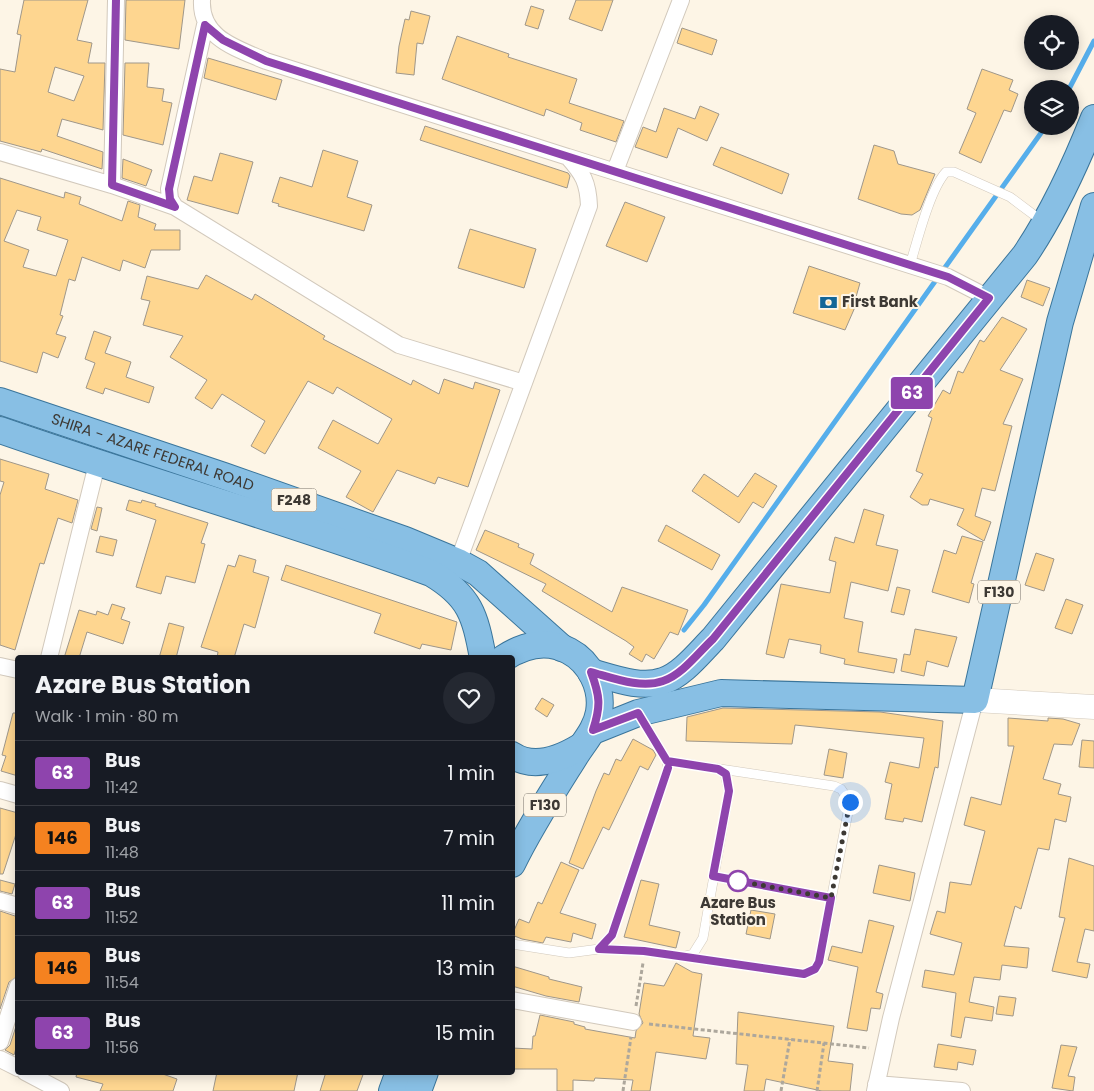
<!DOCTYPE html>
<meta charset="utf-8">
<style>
:root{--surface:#171b24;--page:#242831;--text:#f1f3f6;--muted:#9ea1a6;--line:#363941}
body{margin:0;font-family:Poppins,sans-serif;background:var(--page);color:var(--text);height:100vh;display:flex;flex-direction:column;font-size:19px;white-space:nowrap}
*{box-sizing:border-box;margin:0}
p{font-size:16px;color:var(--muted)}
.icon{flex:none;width:28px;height:28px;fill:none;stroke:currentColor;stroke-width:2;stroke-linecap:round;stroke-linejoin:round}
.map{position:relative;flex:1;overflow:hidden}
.details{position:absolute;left:15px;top:655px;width:500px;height:420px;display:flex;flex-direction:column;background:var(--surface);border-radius:5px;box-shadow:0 2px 12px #0003}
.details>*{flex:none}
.badge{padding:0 10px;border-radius:4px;font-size:18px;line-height:32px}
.fabs{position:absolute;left:1024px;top:15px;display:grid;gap:10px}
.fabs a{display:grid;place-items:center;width:55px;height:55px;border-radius:50%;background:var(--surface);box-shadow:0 2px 12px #0003;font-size:25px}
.you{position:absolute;width:25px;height:25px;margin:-12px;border:4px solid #fff;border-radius:50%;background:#1a73e8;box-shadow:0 0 0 8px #1a73e833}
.map>.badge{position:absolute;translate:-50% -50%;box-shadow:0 0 0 2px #fff}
.round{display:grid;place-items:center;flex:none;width:52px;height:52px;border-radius:26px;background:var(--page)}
.headline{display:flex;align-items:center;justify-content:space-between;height:85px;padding:0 20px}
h1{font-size:24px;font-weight:700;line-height:38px}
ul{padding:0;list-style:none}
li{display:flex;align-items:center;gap:15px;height:65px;padding:0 20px;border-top:1px solid var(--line)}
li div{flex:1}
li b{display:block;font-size:19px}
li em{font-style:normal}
li .badge{min-width:55px;font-weight:700;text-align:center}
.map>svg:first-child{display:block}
</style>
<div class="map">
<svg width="1094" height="1091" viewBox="0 0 1094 1091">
<rect width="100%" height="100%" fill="#fdf5e6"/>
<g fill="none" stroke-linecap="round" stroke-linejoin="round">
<path stroke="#56aeeb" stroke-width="5" d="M 1069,89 L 1094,41
M 684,630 L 704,605 L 1046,126"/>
</g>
<path fill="#fed690" stroke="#9f978a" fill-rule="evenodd" d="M 24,0 L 88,0 L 77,40 L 92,43 L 88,63 L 105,63 L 103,130 L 62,119 L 57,136 L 103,152 L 102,169 L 42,149 L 41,152 L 0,141 L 0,69 L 15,72 L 21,35 L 17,34 ZM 55,67 L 84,76 L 74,101 L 48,92 Z
M 126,0 L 185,0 L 179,49 L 125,40 Z
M 576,0 L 613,0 L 602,31 L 569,19 Z
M 531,6 L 544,10 L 538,29 L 525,25 Z
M 411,11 L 430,16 L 423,44 L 417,43 L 414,75 L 396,73 L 399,46 L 405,19 L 409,20 Z
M 682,28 L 717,40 L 712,55 L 677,43 Z
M 457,36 L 509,54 L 508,57 L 577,79 L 569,103 L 624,121 L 616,142 L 580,130 L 582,123 L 546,109 L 544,116 L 442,79 Z
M 208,58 L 282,80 L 276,100 L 204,78 Z
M 125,63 L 149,63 L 147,87 L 164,89 L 162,101 L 172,103 L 163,145 L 123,135 Z
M 982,69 L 1013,80 L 1009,90 L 1018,94 L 1011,112 L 1004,110 L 981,163 L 959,153 L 976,113 L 967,109 Z
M 700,106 L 719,114 L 707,141 L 678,128 L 667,158 L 635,147 L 643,127 L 656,132 L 664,108 L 695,119 Z
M 425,126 L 568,173 L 570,176 L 567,188 L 420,140 Z
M 874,145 L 894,151 L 898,164 L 935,174 L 920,210 L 912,215 L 901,214 L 858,199 Z
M 721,147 L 789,174 L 782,194 L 713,165 Z
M 323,150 L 358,161 L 347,197 L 372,205 L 364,231 L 278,206 L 279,204 L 272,202 L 280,177 L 312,187 Z
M 220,153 L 253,162 L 238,214 L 187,200 L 194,176 L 212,181 Z
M 123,159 L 152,170 L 146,186 L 122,178 Z
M 0,178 L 64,198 L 65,192 L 81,197 L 79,204 L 122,221 L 128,201 L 140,205 L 138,217 L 156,224 L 154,230 L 180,230 L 180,250 L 151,250 L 145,268 L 123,260 L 120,271 L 82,257 L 75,281 L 69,279 L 60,315 L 63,316 L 56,334 L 66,337 L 58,358 L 43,352 L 37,373 L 0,361 ZM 17,210 L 41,217 L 37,230 L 68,240 L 56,276 L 23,267 L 29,250 L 4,241 Z
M 625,202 L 665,217 L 647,262 L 606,246 Z
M 470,229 L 536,249 L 524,288 L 458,268 Z
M 809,266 L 860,283 L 856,297 L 859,298 L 845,330 L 793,313 Z
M 206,275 L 252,300 L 255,294 L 325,336 L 323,339 L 411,385 L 413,380 L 439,394 L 444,379 L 473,389 L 475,382 L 500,390 L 468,487 L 438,477 L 435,484 L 397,470 L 373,512 L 346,497 L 361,471 L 318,448 L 333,420 L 378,444 L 392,419 L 337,387 L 333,394 L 308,381 L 265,454 L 251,446 L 265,421 L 222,394 L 212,409 L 195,398 L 207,380 L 170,357 L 183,336 L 143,325 L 150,301 L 141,299 L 147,276 L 198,289 Z
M 1027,280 L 1050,288 L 1043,306 L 1021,297 Z
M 1002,317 L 1027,329 L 1000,370 L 1023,379 L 1003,424 L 1012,426 L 995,491 L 982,488 L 975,516 L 991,522 L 984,541 L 957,525 L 964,509 L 930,499 L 928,505 L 922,505 L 910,497 L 923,474 L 916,471 L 932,418 L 928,416 L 943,390 L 950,394 L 958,371 L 963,373 L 980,340 L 984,342 Z
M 94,331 L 111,337 L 105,353 L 131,362 L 126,377 L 154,387 L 149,403 L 105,388 L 103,394 L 86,388 L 95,363 L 85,359 Z
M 0,459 L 49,474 L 45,489 L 78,500 L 72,523 L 58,518 L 44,564 L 40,563 L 15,650 L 0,645 L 0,495 L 4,482 L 0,481 Z
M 755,473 L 777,486 L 763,508 L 753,502 L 739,523 L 692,491 L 704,474 L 738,497 Z
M 129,500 L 141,503 L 142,500 L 156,504 L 155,506 L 208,523 L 201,543 L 205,544 L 195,583 L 166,576 L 161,594 L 136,587 L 156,520 L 126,510 Z
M 97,507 L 102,508 L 97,531 L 91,529 Z
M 864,509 L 884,515 L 876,545 L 898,550 L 888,591 L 851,582 L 844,618 L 863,622 L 858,652 L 897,659 L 894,673 L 844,664 L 845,659 L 820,653 L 821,645 L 789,639 L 784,658 L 766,654 L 781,584 L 830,593 L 836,562 L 829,560 L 835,537 L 854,543 Z
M 666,525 L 720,555 L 712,570 L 658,541 Z
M 485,530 L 519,544 L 518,547 L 534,554 L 530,564 L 612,612 L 622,587 L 688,610 L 678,635 L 670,632 L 654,659 L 646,654 L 642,662 L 629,654 L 634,647 L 626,641 L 542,591 L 546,584 L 476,550 Z
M 100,536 L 117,540 L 113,556 L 96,552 Z
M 962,536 L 983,542 L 971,583 L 974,584 L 969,603 L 932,592 L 944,550 L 956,554 Z
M 1036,553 L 1054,559 L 1044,591 L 1025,585 Z
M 239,555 L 256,560 L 253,572 L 269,577 L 255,628 L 244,624 L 234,658 L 217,658 L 218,652 L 201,647 L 228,565 L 235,567 Z
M 286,565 L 457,622 L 451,650 L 422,644 L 420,649 L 374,633 L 381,614 L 281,580 Z
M 897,587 L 910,590 L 904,615 L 891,612 Z
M 1066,599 L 1083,605 L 1072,634 L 1055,628 Z
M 112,604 L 125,608 L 121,619 L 130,622 L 123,644 L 87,632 L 79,658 L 64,658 L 79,610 L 96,615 L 97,611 L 108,615 Z
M 169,623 L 184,627 L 176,658 L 159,658 Z
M 915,629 L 957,637 L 948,667 L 927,661 L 924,676 L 901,671 L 904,654 L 910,655 Z
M 542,698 L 554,705 L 547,717 L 535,709 Z
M 723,708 L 880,712 L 943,721 L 938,768 L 935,767 L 922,822 L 904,818 L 903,822 L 885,819 L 892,784 L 885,782 L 890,762 L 919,768 L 924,738 L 795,725 L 792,744 L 686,741 L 687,717 Z
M 13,713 L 18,713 L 18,776 L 1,771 L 6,756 L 2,755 Z
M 1008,718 L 1048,721 L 1048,718 L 1063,719 L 1080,724 L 1072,745 L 1054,744 L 1043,779 L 1061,784 L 1058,794 L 1071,797 L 1066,822 L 1055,819 L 1049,850 L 1038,848 L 1021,909 L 1015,906 L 1004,946 L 1029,948 L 1027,968 L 1002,965 L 1000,980 L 974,977 L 969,1002 L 994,1007 L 992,1021 L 965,1017 L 961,1038 L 951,1036 L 956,993 L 922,987 L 925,970 L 954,975 L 962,943 L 930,934 L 937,911 L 945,913 L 950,882 L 971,885 L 985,831 L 964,825 L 971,797 L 1001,805 L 1014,746 L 1008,746 Z
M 633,739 L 653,750 L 656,755 L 648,770 L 640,766 L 609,830 L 603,827 L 583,869 L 569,863 L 596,791 L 604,773 L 609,775 L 616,759 L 621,761 Z
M 1082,740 L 1094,741 L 1094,768 L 1079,767 Z
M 829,749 L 847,753 L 843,778 L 824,775 Z
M 0,808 L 18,813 L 18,828 L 3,874 L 0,874 Z
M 1069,858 L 1094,866 L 1094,931 L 1085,929 L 1077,962 L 1090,964 L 1087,978 L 1052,971 L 1065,918 L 1059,917 Z
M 561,862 L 579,870 L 560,913 L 596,924 L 592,939 L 573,933 L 571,942 L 546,937 L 543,943 L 522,939 L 512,935 L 519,919 L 529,923 L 538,902 L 542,904 Z
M 879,865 L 915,873 L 910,901 L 873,893 Z
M 0,880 L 15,884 L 12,894 L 0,891 Z
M 641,880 L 659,884 L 649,925 L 680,932 L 676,948 L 624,937 Z
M 751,910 L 775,914 L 770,939 L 746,934 Z
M 0,911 L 18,917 L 18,976 L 9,982 L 0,1009 Z
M 869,920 L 894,926 L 876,992 L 883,994 L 880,1009 L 871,1008 L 867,1031 L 847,1028 L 858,967 L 828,960 L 832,946 L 862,953 Z
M 676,963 L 692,972 L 702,974 L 693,1036 L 710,1038 L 706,1059 L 656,1052 L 650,1091 L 631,1091 L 633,1080 L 595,1078 L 594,1081 L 573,1080 L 573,1091 L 557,1091 L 557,1069 L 512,1069 L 512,1048 L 532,1049 L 533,1036 L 535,1036 L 540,1015 L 574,1022 L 574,1024 L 585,1027 L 585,1029 L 635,1038 L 636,1031 L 643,1023 L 639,1014 L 644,983 L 664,986 Z
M 512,966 L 549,977 L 549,979 L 582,987 L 579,1002 L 546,996 L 512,986 Z
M 999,996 L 1016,998 L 1013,1016 L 996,1014 Z
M 738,1012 L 834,1026 L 828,1061 L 853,1064 L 850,1091 L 822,1091 L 766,1079 L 764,1091 L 744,1091 L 748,1065 L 736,1064 Z
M 18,1020 L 18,1041 L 14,1055 L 5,1050 L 10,1045 Z
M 938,1044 L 976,1050 L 973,1065 L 958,1062 L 957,1070 L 934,1067 Z
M 1061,1045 L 1077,1047 L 1068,1076 L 1075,1077 L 1073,1091 L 1052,1088 Z
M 77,1072 L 157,1072 L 177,1079 L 173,1091 L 100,1091 L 103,1084 L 76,1077 Z
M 217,1072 L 298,1072 L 294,1091 L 213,1091 Z
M 326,1072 L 364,1072 L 357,1091 L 320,1091 Z"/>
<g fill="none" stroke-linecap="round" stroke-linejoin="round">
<defs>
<path id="lane" d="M 910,265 C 917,242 930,189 946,172 L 954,172 L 1010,197 L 1042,221
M 713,876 L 831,898
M 512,944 L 569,953 L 599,949 L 644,951 L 804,974 L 815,969 L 819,962 L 850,802 L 841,789 L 834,786 L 667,761
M 599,949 L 612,935 L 668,768 L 667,761 L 639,714
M 685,956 L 693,954 L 703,938 L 729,791 L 725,774 L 718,769"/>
<path id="street" d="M 202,0 C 200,38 236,48 266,61 L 568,157 C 583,174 588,182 589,206 L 458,562
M 205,25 L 169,189 L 170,199 L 175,207 L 399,345 L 524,383
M 0,152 L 112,185 L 175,207
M 568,157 L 948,277 L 989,298
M 615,171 L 681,0
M 112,185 L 116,0
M 49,658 L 97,464
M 0,666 L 18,670
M 0,790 L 18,795
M 0,901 L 18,906
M 512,1000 L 633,1022
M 0,1042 L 18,986
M 0,1059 L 18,1068
M 25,1072 L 61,1091
M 876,1084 L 962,1091
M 875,1091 L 891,1018 L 975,700"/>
<path id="secondary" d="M 975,700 L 1094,707"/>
<g id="primary">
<path id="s1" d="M 0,401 L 224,476 L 405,540 L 458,562 L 478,573 L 562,648"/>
<path d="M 0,430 C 143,480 289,521 431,573 C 470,596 475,615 483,658"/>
<path d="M 504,658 C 524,645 547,639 569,651 C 590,662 603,688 599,712 C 596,730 583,743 574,758 C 552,793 530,827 512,864"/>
<path d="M 591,672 C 613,678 641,689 663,681 C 682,675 699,653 713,639 L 1025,255 C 1054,212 1075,166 1094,118"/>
<path d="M 593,731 L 638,713 L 721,693 L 975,700 L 1060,322 L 1094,206"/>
<path d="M 512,755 C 534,770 560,759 580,747"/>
<path d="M 392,1091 L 399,1072"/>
<path d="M 418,1091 L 425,1072"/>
</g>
</defs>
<use href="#lane" stroke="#d2c9bc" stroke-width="10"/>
<use href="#street" stroke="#d2c9bc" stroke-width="18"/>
<use href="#secondary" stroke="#d2c9bc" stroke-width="25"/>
<use href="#primary" stroke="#3a759b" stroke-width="28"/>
<path stroke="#ada79c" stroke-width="3" stroke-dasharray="4 2.5" stroke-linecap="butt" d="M 636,1006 L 643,963
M 649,1024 L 869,1048
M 623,1091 L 631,1037
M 781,1091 L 790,1039
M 817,1091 L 824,1043"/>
<use href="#lane" stroke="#fff" stroke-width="9"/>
<use href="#street" stroke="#fff" stroke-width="16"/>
<use href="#secondary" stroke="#fff" stroke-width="24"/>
<use href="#primary" stroke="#88bfe4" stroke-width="26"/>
</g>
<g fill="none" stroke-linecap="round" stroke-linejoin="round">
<defs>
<path id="line" d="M 116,0 L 112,185 L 175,207 L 170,199 L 169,189 L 205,25 L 223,40 L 266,61 L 948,277 L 989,298 L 713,639 C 699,652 682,675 663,681 C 641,689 613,678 591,672 C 600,696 601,706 593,730 L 638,713 L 667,761 L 718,769 L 726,774 L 729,791 L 713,876 L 831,898 L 819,962 L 815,969 L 804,974 L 644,951 L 599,949 L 612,935 L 668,768"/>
</defs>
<use href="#line" stroke="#fff" stroke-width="11"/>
<use href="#line" stroke="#8e44ad" stroke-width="8"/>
<path stroke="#3d3934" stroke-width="5" stroke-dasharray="0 9" d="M 738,881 L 733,880 L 831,898 L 850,802"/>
</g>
<defs>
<symbol id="bank-bare" viewBox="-9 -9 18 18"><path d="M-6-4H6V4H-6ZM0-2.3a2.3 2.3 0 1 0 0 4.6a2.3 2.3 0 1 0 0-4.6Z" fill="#136697" stroke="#fdf5e6" stroke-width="2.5" paint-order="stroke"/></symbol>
</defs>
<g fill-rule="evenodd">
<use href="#bank-bare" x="816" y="290" width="25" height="25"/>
</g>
<circle fill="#fff" stroke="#8e44ad" stroke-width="2.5" cx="738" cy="881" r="10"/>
<g text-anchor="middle" stroke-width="4" stroke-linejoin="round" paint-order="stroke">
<g fill="#fdf5e6" stroke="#777169" stroke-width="1">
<rect x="271.5" y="488.5" width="45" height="23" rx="4"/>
<rect x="978" y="580.5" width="42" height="23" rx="4"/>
<rect x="524" y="793.5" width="42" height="23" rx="4"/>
</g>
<g font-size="14" font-weight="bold" fill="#3d3934">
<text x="294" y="505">F248</text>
<text x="999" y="597">F130</text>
<text x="545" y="810">F130</text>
</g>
<g font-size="15" font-weight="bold" fill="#3d3934" stroke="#fdf5e6" text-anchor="start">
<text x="842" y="307">First Bank</text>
</g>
<g font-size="15" fill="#3d3934" stroke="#fdf5e6">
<text dy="5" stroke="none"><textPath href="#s1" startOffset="161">SHIRA - AZARE FEDERAL ROAD</textPath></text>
</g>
<g font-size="15" font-weight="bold" fill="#3d3934" stroke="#fdf5e6">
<text x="738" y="908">Azare Bus<tspan x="738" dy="17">Station</tspan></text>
</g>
</g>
</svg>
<div class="fabs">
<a><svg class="icon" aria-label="locate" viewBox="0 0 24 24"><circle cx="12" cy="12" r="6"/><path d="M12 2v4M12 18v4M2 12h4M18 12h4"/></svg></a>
<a><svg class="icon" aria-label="layers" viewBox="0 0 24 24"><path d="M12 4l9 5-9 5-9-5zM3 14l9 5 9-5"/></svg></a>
</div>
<div class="you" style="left:850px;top:802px"></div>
<b class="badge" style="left:912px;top:393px;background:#8e44ad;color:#fff">63</b>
<section class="details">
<div class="headline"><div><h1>Azare Bus Station</h1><p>Walk · 1 min · 80 m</p></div><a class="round"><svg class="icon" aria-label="heart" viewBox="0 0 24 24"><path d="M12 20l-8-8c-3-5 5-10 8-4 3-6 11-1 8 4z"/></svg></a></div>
<ul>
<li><span class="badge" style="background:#8e44ad;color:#fff">63</span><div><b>Bus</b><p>11:42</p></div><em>1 min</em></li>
<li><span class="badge" style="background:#f58220;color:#111">146</span><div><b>Bus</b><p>11:48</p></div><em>7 min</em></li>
<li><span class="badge" style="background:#8e44ad;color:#fff">63</span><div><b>Bus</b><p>11:52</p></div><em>11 min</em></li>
<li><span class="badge" style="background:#f58220;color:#111">146</span><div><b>Bus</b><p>11:54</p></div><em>13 min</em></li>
<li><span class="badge" style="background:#8e44ad;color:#fff">63</span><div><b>Bus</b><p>11:56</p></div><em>15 min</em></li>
</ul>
</section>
</div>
